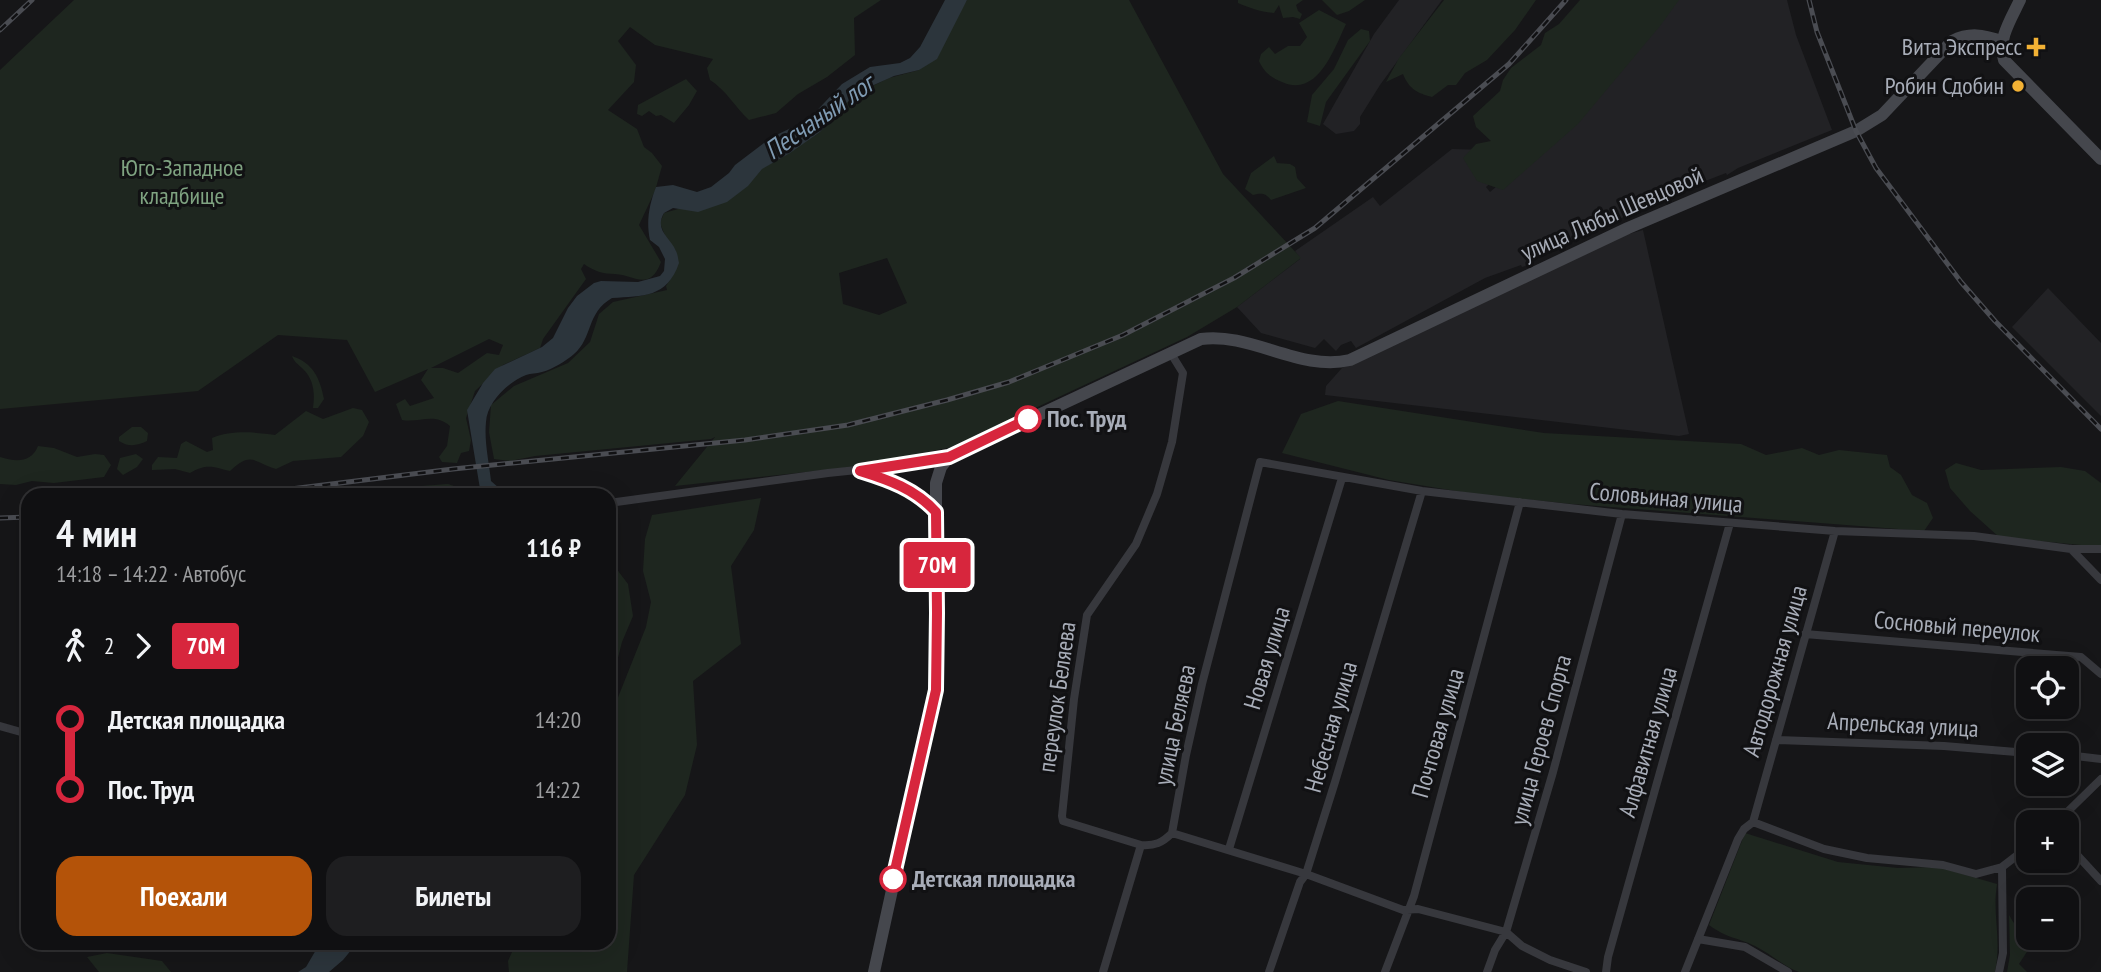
<!DOCTYPE html>
<html lang="ru">
<meta charset="utf-8">
<style>
:root{--surface:#101012;--page:#1e1e20;--text:#f1f3f6;--muted:#9c9d9f;--line:#303032;--accent:#b45309}
body{margin:0;font-family:"PT Sans Narrow",sans-serif;background:var(--page);color:var(--text);height:100vh;display:flex;flex-direction:column;font-size:26px;white-space:nowrap}
*{box-sizing:border-box;margin:0}
p{font-size:23px;color:var(--muted)}
.icon{flex:none;width:38px;height:38px;fill:none;stroke:currentColor;stroke-width:2;stroke-linecap:round;stroke-linejoin:round}
.map{position:relative;flex:1;overflow:hidden}
.drawer{position:absolute;left:21px;top:488px;width:595px;height:462px;display:flex;flex-direction:column;background:var(--surface);border-radius:21px;box-shadow:0 7px 28px #0002,0 0 0 2px var(--line)}
.drawer>*{flex:none}
.badge{padding:0 14px;border-radius:5px;font-size:24px;line-height:46px}
.buttons{position:absolute;left:2016px;top:656px;display:grid;gap:14px}
.buttons a{display:grid;place-items:center;width:63px;height:63px;border-radius:14px;background:var(--surface);box-shadow:0 7px 28px #0002,0 0 0 2px var(--line);font-size:35px}
.map>.badge{position:absolute;translate:-50% -50%;box-shadow:0 0 0 4px #fff}
.legs{display:flex;align-items:center;gap:10px;height:77px;padding:0 35px;font-size:23px}
.legs p{margin-inline-start:auto}
.overview{display:flex;align-items:center;justify-content:space-between;height:119px;padding:0 35px}
h1{font-size:38px;font-weight:700;line-height:52px}
.action{display:flex;gap:14px;margin-top:auto;padding:14px 35px}
.action a{flex:1;height:80px;border-radius:21px;background:var(--accent);color:#fff;font-size:28px;font-weight:700;line-height:80px;text-align:center}
.action a+a{background:var(--page);color:var(--text)}
ul{padding:0 35px;list-style:none}
li{display:flex;align-items:center;gap:24px;height:70px;font-size:26px}
li i{display:grid;place-items:center;width:10px;height:100%;margin:0 9px;background:currentColor}
li i::after{content:'';width:18px;height:18px;margin:-9px;border:5px solid;border-radius:50%;background:var(--surface)}
li p{margin-inline-start:auto}
li:first-child i{background:linear-gradient(#0000 50%,currentColor 0)}
li:last-child i{background:linear-gradient(currentColor 50%,#0000 0)}
.map>svg:first-child{display:block}
</style>
<div class="map">
<svg width="2101" height="972" viewBox="0 0 2101 972">
<rect width="100%" height="100%" fill="#161618"/>
<path fill="#222225" d="M 1399,0 L 1442,0 L 1380,85 L 1360,117 L 1360,124 L 1354,131 L 1336,134 L 1323,124 L 1374,34 Z
M 1678,0 L 1787,0 L 1796,35 L 1832,130 L 1738,168 L 1727,175 L 1726,173 L 1682,190 L 1683,194 L 1641,209 L 1541,255 L 1528,265 L 1522,267 L 1521,265 L 1485,278 L 1356,348 L 1351,341 L 1341,345 L 1336,351 L 1324,339 L 1315,348 L 1261,333 L 1237,307 L 1300,259 L 1295,251 L 1373,197 L 1380,206 L 1452,149 L 1486,150 L 1504,170 L 1486,187 L 1490,192 L 1503,181 Z
M 1643,230 L 1689,434 L 1679,436 L 1325,395 L 1326,386 L 1342,368 L 1625,235 Z
M 2048,288 L 2101,343 L 2101,416 L 2012,327 Z"/>
<path fill="#1e261f" fill-rule="evenodd" d="M 74,0 L 881,0 L 854,18 L 855,55 L 827,77 L 798,94 L 776,113 L 749,120 C 735,107 726,90 710,80 L 707,68 L 713,59 L 655,45 L 630,27 L 618,41 L 636,65 L 634,82 L 608,110 L 637,129 L 644,147 L 652,153 L 662,166 L 655,191 L 639,225 L 661,262 C 650,292 634,275 615,274 C 603,274 594,271 584,264 L 581,269 L 586,279 L 543,339 L 540,348 L 503,365 L 475,391 L 466,418 L 471,440 L 469,451 L 461,453 L 457,463 L 442,462 L 439,457 L 447,446 L 450,426 C 434,412 420,423 402,420 L 396,404 L 405,399 L 410,406 L 434,398 L 421,380 L 428,369 L 375,392 L 347,340 L 278,335 L 198,391 L 0,409 L 0,70 ZM 489,339 L 503,345 L 499,355 L 487,353 L 458,373 L 443,368 L 431,368 Z
M 967,0 L 1129,0 L 1223,174 L 1301,258 L 1237,307 L 1187,337 L 952,447 L 853,467 L 675,486 L 715,437 L 711,439 L 535,456 L 510,461 L 494,459 L 489,432 L 491,405 L 514,386 L 568,363 L 590,342 L 599,314 L 613,302 L 667,290 L 666,286 L 672,277 L 676,251 L 666,238 L 660,223 L 664,213 L 678,209 L 778,160 L 820,132 L 852,96 L 889,78 L 919,70 ZM 887,258 L 907,303 L 879,315 L 843,304 L 839,273 Z
M 1238,0 L 1303,0 L 1296,5 L 1298,11 L 1302,14 L 1300,19 L 1293,17 L 1283,18 L 1279,5 L 1274,13 C 1262,12 1249,8 1238,3 Z
M 1322,0 L 1365,0 L 1349,11 L 1337,15 Z
M 1444,0 L 1536,0 L 1515,30 L 1487,60 L 1465,73 L 1456,85 L 1448,85 L 1432,97 C 1417,93 1409,89 1403,74 L 1386,82 L 1399,58 Z
M 1580,0 L 1679,0 L 1660,26 L 1578,124 L 1503,190 L 1477,181 L 1463,158 L 1476,144 L 1491,141 L 1476,127 L 1473,116 L 1500,91 L 1503,80 L 1511,68 L 1541,45 L 1545,33 L 1559,24 Z
M 1319,10 L 1346,24 C 1334,49 1318,98 1282,82 C 1270,77 1264,72 1259,61 L 1261,54 L 1269,47 L 1275,54 L 1288,46 L 1300,46 L 1307,37 L 1299,23 Z
M 1361,29 L 1369,31 L 1370,41 L 1326,102 L 1320,126 L 1307,122 L 1312,95 L 1334,69 L 1348,40 Z
M 686,79 L 697,91 L 689,105 L 674,123 L 661,115 L 656,116 L 649,111 L 642,116 L 637,114 L 638,105 Z
M 1274,156 L 1277,163 L 1290,164 L 1295,167 L 1297,178 L 1306,188 L 1271,200 C 1265,193 1262,193 1253,195 L 1245,189 L 1251,173 Z
M 292,356 C 313,363 320,378 324,399 L 318,408 L 313,408 C 315,393 314,380 303,369 C 298,364 294,362 292,356 Z
M 1338,401 L 1544,433 L 1741,444 L 1766,455 L 1802,448 L 1819,455 L 1839,450 L 1887,455 L 1890,467 L 1901,475 L 1912,495 L 1927,503 L 1933,518 L 1924,531 L 1572,504 L 1474,494 L 1389,480 L 1282,453 L 1301,414 Z
M 353,408 L 362,410 L 369,422 L 363,436 L 341,457 L 293,461 L 276,469 C 253,462 252,451 230,471 C 213,467 207,463 190,473 L 175,469 L 152,470 L 152,465 L 158,457 L 177,458 L 181,444 L 186,441 L 207,452 L 213,450 L 212,438 C 231,430 255,432 275,435 L 306,411 L 323,419 Z
M 132,427 L 141,427 L 148,433 L 147,441 C 137,446 128,447 119,441 L 119,437 Z
M 38,446 L 54,448 L 77,457 L 95,454 L 104,455 L 111,465 L 104,477 L 54,483 L 32,481 L 16,485 L 0,484 L 0,457 C 16,462 31,463 38,446 Z
M 136,454 L 143,459 L 137,467 L 123,475 L 117,469 L 120,458 Z
M 1956,463 L 1981,470 L 2061,467 L 2085,471 L 2101,483 L 2101,547 L 1999,537 L 1970,511 L 1950,488 L 1945,470 Z
M 448,484 L 457,487 L 455,495 L 425,495 L 420,491 L 421,486 Z
M 761,498 L 754,530 L 731,566 L 741,644 L 693,681 L 697,745 L 685,795 L 634,875 L 627,972 L 509,972 L 508,961 L 516,943 L 609,943 L 609,720 L 646,627 L 651,602 L 643,571 L 645,539 L 652,515 Z
M 609,559 L 628,584 L 633,616 L 622,642 L 609,693 Z
M 1745,833 L 1838,862 L 1898,868 L 1938,867 L 1997,884 C 1992,915 2002,939 1995,972 L 1799,972 C 1783,966 1771,954 1755,946 C 1737,937 1728,939 1709,925 Z
M 2009,915 L 2018,930 L 2032,944 L 2019,964 L 2027,972 L 2007,972 L 2010,955 Z
M 107,953 L 162,961 L 171,972 L 99,972 L 87,957 Z"/>
<path fill="#2c353c" d="M 945,0 L 967,0 L 937,59 L 919,70 L 894,76 L 856,93 L 820,132 L 790,153 L 762,169 L 748,186 L 727,202 L 698,212 L 673,208 L 664,213 C 654,230 670,237 676,251 C 678,255 678,259 679,263 C 667,298 643,296 612,298 C 586,313 593,338 574,354 C 566,361 553,369 542,372 C 536,374 531,373 526,375 C 508,382 487,402 486,422 C 484,441 489,462 491,481 L 507,495 L 500,495 L 492,488 L 492,495 L 481,495 L 467,410 L 483,383 L 495,369 L 542,347 L 553,338 L 568,308 L 577,296 L 594,283 L 601,281 L 638,282 L 660,276 L 664,271 L 665,259 L 659,247 L 650,240 C 646,222 649,205 656,187 L 673,185 L 697,192 L 711,187 L 729,173 L 735,165 L 772,137 L 808,120 L 842,84 L 870,67 L 900,63 L 910,58 L 920,47 Z
M 320,943 L 357,943 L 343,960 L 329,972 L 298,972 L 306,967 Z"/>
<g fill="none" stroke-linecap="round" stroke-linejoin="round">
<path stroke="#37383d" stroke-width="8" d="M 863,472 C 891,481 916,490 936,512
M 609,503 L 828,473 L 905,465 L 949,457
M 2071,549 L 2101,580
M 1805,634 L 2081,657 L 2101,674
M 0,726 L 28,734
M 1776,740 L 1944,746 L 2028,753
M 2067,755 L 2101,759
M 1753,822 L 1835,531
M 1753,822 L 1824,849 L 1867,858 L 1943,865 L 1976,874 L 2002,867
M 2057,822 L 2101,779
M 1172,833 L 1306,874 L 1403,910 L 1418,909 L 1506,932 L 1522,946 L 1550,960 L 1586,972
M 2067,844 L 2101,881
M 1141,845 L 1063,821 L 1062,816 L 1074,699 L 1087,615 L 1136,544 L 1157,494 L 1172,442 L 1183,373 L 1170,352
M 1229,849 L 1342,478
M 1698,939 L 1745,947 L 1788,972
M 1103,972 L 1141,845 C 1155,846 1162,843 1172,833 L 1186,755 L 1202,684 L 1260,462 L 1422,491 L 1622,514 L 1835,531 L 1974,536 L 2071,549 L 2101,549
M 1269,972 L 1300,882 L 1306,874 L 1335,782 L 1422,491
M 1385,972 L 1414,896 L 1520,502
M 1487,972 L 1495,950 L 1506,932 L 1553,772 L 1622,514
M 1606,972 L 1608,957 L 1730,523
M 1685,972 L 1738,839 L 1744,829 L 1753,822
M 1999,972 L 2003,953 L 2002,867 L 2028,847"/>
<path stroke="#45474d" stroke-width="12" d="M 2020,0 C 2011,19 1997,40 2004,60 L 2101,159
M 874,972 L 936,690 L 936,483 L 941,467 L 949,457 L 1201,339 C 1251,332 1300,372 1350,360 L 1628,228 L 1856,131 L 1882,115 L 1952,41 C 1970,32 1983,35 2002,41"/>
<defs>
<path id="rail" d="M 1809,0 L 1817,32 L 1856,131 L 1876,168 L 1961,282 L 1995,321 L 2101,429
M 0,30 L 32,0
M 243,495 L 453,469 L 745,440 L 848,425 L 947,400 L 1009,382 L 1123,335 L 1234,278 L 1315,228 L 1509,64 L 1566,0
M 0,518 L 28,517"/>
</defs>
<use href="#rail" stroke="#4a4c52" stroke-width="5"/>
<use href="#rail" stroke="#111113" stroke-width="2.5" stroke-dasharray="8" stroke-linecap="butt"/>
</g>
<g fill="none" stroke-linecap="round" stroke-linejoin="round">
<defs>
<path id="line-1" d="M 893,879 L 936,690 L 937,613 L 936,512 C 915,489 889,480 860,471 L 949,457 L 1028,419"/>
</defs>
<use href="#line-1" stroke="#fff" stroke-width="16"/>
<use href="#line-1" stroke="#d7263d" stroke-width="10"/>
</g>
<g fill="#f2b134" stroke="#111113" stroke-width="2.5">
<path d="M2032.5 36.5h7v7h7v7h-7v7h-7v-7h-7v-7h7z"/>
<circle cx="2018" cy="86" r="7"/>
</g>
<g fill="#fff" stroke="#d7263d" stroke-width="3.5">
<circle cx="1028" cy="419" r="12"/>
<circle cx="893" cy="879" r="12"/>
</g>
<g text-anchor="middle" stroke-width="6" stroke-linejoin="round" paint-order="stroke">
<g font-size="24" fill="#a8adb8" stroke="#111113" text-anchor="end">
<text x="2022" y="55">Вита Экспресс</text>
<text x="2004" y="94">Робин Сдобин</text>
</g>
<g font-size="24" fill="#7fa381" stroke="#111113">
<text x="182" y="176">Юго-Западное<tspan x="182" dy="28">кладбище</tspan></text>
</g>
<g font-size="24" fill="#a8adb8" stroke="#111113">
<text transform="translate(1612 214) rotate(-24)" y="8">улица Любы Шевцовой</text>
<text transform="translate(1666 498) rotate(5)" y="8">Соловьиная улица</text>
<text transform="translate(1957 627) rotate(5)" y="8">Сосновый переулок</text>
<text transform="translate(1267 658) rotate(-73)" y="8">Новая улица</text>
<text transform="translate(1775 671) rotate(-74)" y="8">Автодорожная улица</text>
<text transform="translate(1057 697) rotate(-82)" y="8">переулок Беляева</text>
<text transform="translate(1175 725) rotate(-78)" y="8">улица Беляева</text>
<text transform="translate(1903 725) rotate(3)" y="8">Апрельская улица</text>
<text transform="translate(1331 727) rotate(-74)" y="8">Небесная улица</text>
<text transform="translate(1438 733) rotate(-74)" y="8">Почтовая улица</text>
<text transform="translate(1541 740) rotate(-75)" y="8">улица Героев Спорта</text>
<text transform="translate(1648 742) rotate(-74)" y="8">Алфавитная улица</text>
</g>
<g font-size="24" font-weight="bold" fill="#a8adb8" stroke="#111113" text-anchor="start">
<text x="1047" y="427">Пос. Труд</text>
<text x="912" y="887">Детская площадка</text>
</g>
<g font-size="26" font-style="italic" fill="#7f9bb3" stroke="#111113">
<text transform="translate(819 117) rotate(-35)" y="9">Песчаный лог</text>
</g>
</g>
</svg>
<div class="buttons">
<a><svg class="icon" aria-label="locate" viewBox="0 0 24 24"><circle cx="12" cy="12" r="6"/><path d="M12 2v4M12 18v4M2 12h4M18 12h4"/></svg></a>
<a><svg class="icon" aria-label="layers" viewBox="0 0 24 24"><path d="M12 4l9 5-9 5-9-5zM3 14l9 5 9-5"/></svg></a>
<a>+</a>
<a>−</a>
</div>
<b class="badge" style="left:937px;top:565px;background:#d7263d;color:#fff">70М</b>
<section class="drawer">
<div class="overview"><div><h1>4 мин</h1><p>14:18 – 14:22 · Автобус</p></div><b>116 ₽</b></div>
<div class="legs"><svg class="icon" aria-label="walk" viewBox="0 0 24 24"><circle cx="13" cy="4" r="2"/><path d="M13 8l-2 6 4 7M11 14l-3 7M7 12l3-4h3l4 4"/></svg>2<svg class="icon" aria-label="forward" viewBox="0 0 24 24"><path d="M9 5l7 7-7 7"/></svg><b class="badge" style="background:#d7263d;color:#fff">70М</b></div>
<ul>
<li><i style="color:#d7263d"></i><b>Детская площадка</b><p>14:20</p></li>
<li><i style="color:#d7263d"></i><b>Пос. Труд</b><p>14:22</p></li>
</ul>
<div class="action"><a>Поехали</a><a>Билеты</a></div>
</section>
</div>
